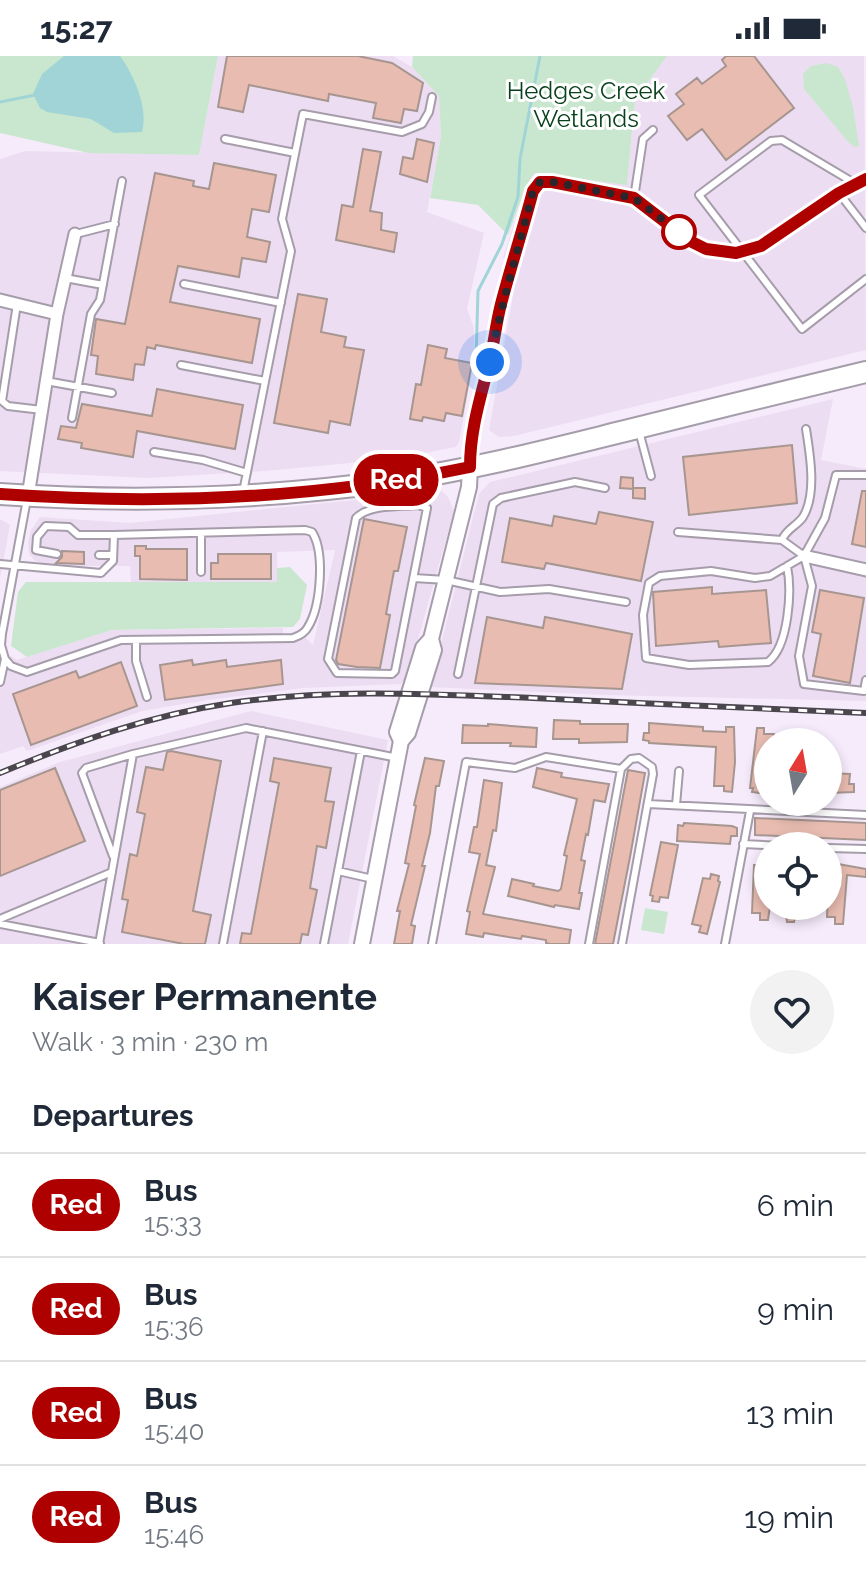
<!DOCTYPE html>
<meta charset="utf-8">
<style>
:root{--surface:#fff;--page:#f2f2f3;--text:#1f2937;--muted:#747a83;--line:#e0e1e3}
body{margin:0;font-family:Raleway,sans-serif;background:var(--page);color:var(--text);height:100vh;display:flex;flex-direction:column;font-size:30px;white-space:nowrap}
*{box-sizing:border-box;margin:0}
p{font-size:26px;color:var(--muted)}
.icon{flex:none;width:44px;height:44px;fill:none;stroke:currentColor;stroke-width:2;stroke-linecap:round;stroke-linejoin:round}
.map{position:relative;height:888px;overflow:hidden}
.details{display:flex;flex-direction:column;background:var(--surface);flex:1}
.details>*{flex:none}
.badge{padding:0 16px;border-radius:26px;font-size:28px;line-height:52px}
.needle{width:52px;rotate:11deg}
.controls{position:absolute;left:754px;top:672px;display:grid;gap:16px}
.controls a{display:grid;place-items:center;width:88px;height:88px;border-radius:50%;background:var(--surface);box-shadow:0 4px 12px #0003;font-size:40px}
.you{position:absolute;width:40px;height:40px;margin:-20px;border:6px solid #fff;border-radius:50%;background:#1a73e8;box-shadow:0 0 0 12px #1a73e833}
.map>.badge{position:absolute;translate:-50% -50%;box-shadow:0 0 0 4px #fff}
h2{padding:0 32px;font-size:30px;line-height:72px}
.round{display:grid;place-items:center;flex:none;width:84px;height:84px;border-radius:42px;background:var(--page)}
.summary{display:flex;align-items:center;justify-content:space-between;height:136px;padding:0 32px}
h1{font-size:38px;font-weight:700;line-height:60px}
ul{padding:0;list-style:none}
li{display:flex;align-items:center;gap:24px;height:104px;padding:0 32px;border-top:2px solid var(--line)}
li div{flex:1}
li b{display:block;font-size:30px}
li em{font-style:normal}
li .badge{min-width:88px;font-weight:700;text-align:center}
.status{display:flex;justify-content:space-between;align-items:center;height:56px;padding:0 40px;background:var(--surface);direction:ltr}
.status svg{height:22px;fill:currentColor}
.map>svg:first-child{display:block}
</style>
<div class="status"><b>15:27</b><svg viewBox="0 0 49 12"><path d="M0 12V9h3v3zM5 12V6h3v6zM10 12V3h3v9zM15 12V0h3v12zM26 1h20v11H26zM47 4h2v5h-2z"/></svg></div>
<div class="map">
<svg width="866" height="888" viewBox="0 0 866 888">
<rect width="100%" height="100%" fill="#f6ebfb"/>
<path fill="#ecddf3" d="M 218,0 L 393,0 L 412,11 L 439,40 L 441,80 L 427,156 L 484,177 L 467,253 L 474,272 L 474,305 L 459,386 L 456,391 L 393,403 L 265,415 L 148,422 L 0,415 L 0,103 L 25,95 L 199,99 Z
M 667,0 L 864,0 L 866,294 L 514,380 L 499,381 L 489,374 L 519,206 L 503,202 L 528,122 L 535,117 L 627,129 L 635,44 Z
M 833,343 L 821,404 L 866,413 L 866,645 L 606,639 L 430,631 L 479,438 L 490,426 Z
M 442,435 L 448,441 L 454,455 L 408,619 L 401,628 L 303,632 L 208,644 L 142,655 L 27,695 L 23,690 L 0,698 L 0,593 L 17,604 L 112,574 L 283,572 L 283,580 L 298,574 L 313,589 L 335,494 L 277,496 L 278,526 L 131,526 L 130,510 L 47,510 L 35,505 L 29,498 L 28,486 L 31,474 L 40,461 L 130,467 Z
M 0,463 L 10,469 L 0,522 Z
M 251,655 L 388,684 L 348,888 L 0,888 L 0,731 L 60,706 Z"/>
<path fill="#c9e7ce" d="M 0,0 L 218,0 L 199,99 L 89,97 L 0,77 Z
M 413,0 L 667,0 L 635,44 L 627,129 L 535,117 C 526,124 514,165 508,179 L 478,149 L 430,142 L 441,80 L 439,40 L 412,11 Z
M 827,7 L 838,11 L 845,23 L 853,51 L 859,90 L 855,91 L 849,87 L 804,33 L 803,18 L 811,10 Z
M 290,511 L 307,529 L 300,563 L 293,571 L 112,574 L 27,601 L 11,590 L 18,536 L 26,526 L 277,526 L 277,512 Z
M 645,852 L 668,856 L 664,878 L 641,874 Z"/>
<path fill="#a0d4d7" d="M 64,0 L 120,0 C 134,19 149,53 142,76 L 114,77 L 91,63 L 47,56 L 40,52 L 33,38 L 42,18 Z"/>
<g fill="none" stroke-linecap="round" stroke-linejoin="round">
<path stroke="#a0d4d7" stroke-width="3" d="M 0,46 L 35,39
M 476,303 L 478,235 L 502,188 L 518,141 L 520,103 L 540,0"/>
</g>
<path fill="#e8bcb0" stroke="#a79590" stroke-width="2" d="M 227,0 L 358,0 L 392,7 L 423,27 L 417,55 L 404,53 L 401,67 L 373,62 L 376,47 L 329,38 L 328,45 L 249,29 L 243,56 L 218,51 Z
M 726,0 L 754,0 L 794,52 L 726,104 L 702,73 L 687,84 L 668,60 L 684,48 L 676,38 L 697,22 L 702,28 L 726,10 L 722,4 Z
M 417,83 L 434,87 L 427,126 L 400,118 L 403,101 L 413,103 Z
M 363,93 L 381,96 L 370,155 L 382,157 L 381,174 L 397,177 L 394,196 L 336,184 L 342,149 L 353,151 Z
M 214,107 L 276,119 L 269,156 L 252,153 L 247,181 L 270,186 L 266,206 L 242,202 L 239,221 L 178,210 L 170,246 L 260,263 L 252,307 L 156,289 L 155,293 L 147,291 L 144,309 L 135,308 L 133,324 L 96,318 L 98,300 L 91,299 L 96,263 L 125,268 L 155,117 L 194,125 L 193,130 L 209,133 Z
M 298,238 L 327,243 L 321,276 L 346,281 L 344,291 L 364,294 L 350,369 L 330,365 L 328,377 L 274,367 Z
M 428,289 L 447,293 L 445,302 L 472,307 L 462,360 L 446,357 L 444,365 L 423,361 L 422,365 L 410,363 L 416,328 L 421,329 Z
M 157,333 L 243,349 L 235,393 L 137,375 L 133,401 L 81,392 L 82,387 L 58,383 L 61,370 L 76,372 L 82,348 L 152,360 Z
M 792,389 L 797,447 L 689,459 L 683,401 Z
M 621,421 L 633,422 L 633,433 L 620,432 Z
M 633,432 L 645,432 L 645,443 L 633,442 Z
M 862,435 L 866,435 L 866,491 L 852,488 Z
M 599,456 L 653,466 L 641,525 L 546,507 L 544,513 L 502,506 L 510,462 L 552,470 L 554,460 L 596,468 Z
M 364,463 L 407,471 L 398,515 L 394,515 L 386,558 L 390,559 L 380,612 L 357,611 L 338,608 L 336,604 Z
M 135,490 L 146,490 L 146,493 L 187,493 L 187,524 L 140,523 L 140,500 L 135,500 Z
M 62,495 L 84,496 L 84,508 L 56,507 L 62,501 Z
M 218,498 L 271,498 L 271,523 L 211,523 L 211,507 L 218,507 Z
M 712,531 L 712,538 L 766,534 L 771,587 L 719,591 L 718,585 L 656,590 L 653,536 Z
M 820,534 L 864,542 L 850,627 L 813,620 L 821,578 L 812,576 Z
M 487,561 L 543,572 L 545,561 L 632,578 L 622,633 L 475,627 Z
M 192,604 L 193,609 L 226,604 L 227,611 L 281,604 L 283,628 L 165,644 L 160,609 Z
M 121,606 L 137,650 L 31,689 L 13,638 L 76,615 L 79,622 Z
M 554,664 L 580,665 L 580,668 L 628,668 L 627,686 L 579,687 L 579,683 L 553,683 Z
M 649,667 L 703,671 L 703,675 L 726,676 L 726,671 L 734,671 L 735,706 L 732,736 L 724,735 L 724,730 L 714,730 L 716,691 L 649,687 L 649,685 L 643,684 L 644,677 L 649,677 Z
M 488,668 L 537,672 L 536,691 L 510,690 L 511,687 L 462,687 L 463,669 L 488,670 Z
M 757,672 L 764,672 L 764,678 L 774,678 L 773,686 L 768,686 L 768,732 L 760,732 L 760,737 L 752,736 L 753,732 L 750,732 Z
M 171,695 L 221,705 L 193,855 L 211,859 L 205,888 L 184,888 L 122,876 L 128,844 L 122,843 L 130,798 L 137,800 L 145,758 L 137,756 L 146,711 L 163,714 L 167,696 Z
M 274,702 L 331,712 L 325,745 L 334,746 L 326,792 L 317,790 L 310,832 L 317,834 L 308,879 L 302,878 L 300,888 L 240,888 L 242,877 L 251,878 L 279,727 L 270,725 Z
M 425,702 L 444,705 L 439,730 L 436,730 L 430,777 L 422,810 L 425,810 L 411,869 L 415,870 L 412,888 L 394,888 L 400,855 L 397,855 L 409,808 L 405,807 L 416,750 L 414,749 Z
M 55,712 L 85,785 L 0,820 L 0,734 Z
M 537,712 L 562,717 L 561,721 L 609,728 L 605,746 L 594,744 L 588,779 L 586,778 L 581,804 L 585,805 L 579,837 L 582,837 L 579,853 L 555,849 L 554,851 L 508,840 L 512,823 L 534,828 L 533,830 L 558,835 L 561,833 L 567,800 L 564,799 L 577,743 L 533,731 Z
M 628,714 L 645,717 L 630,801 L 613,888 L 595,888 Z
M 828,717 L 850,718 L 849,728 L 854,728 L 854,736 L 828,737 Z
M 484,724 L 502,727 L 496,775 L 493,774 L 486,809 L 495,811 L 483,858 L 571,874 L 569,888 L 550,888 L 546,887 L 546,884 L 522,880 L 521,883 L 484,877 L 483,881 L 466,878 L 470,856 L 467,855 L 480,798 L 469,796 L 474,771 L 477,771 Z
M 755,762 L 866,767 L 866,784 L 755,779 Z
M 684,767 L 732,770 L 737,772 L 737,780 L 731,780 L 730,788 L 677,785 L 678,769 L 683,770 Z
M 661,786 L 678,789 L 668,842 L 660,841 L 659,846 L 652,845 L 653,840 L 650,839 Z
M 838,808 L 866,813 L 866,821 L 847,819 L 843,868 L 835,868 L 835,861 L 827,861 L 829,813 L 837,813 Z
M 754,809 L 768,810 L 768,850 L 770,850 L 768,864 L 760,864 L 760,857 L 752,857 Z
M 711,818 L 719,820 L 718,825 L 720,826 L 707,878 L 699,876 L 701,870 L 692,868 L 703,822 L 710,823 Z
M 785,850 L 803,850 L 803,861 L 795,861 L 794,866 L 787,866 Z"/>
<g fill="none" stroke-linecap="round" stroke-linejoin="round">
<defs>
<path id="service" d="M 225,83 L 295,97
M 856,128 L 782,84 L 771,85 L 699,139 L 802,273 L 866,223
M 839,137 L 866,172
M 634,142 L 643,83 L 653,74
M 76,178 L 115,168
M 65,222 L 103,229
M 184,228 L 281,247
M 508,228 L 533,135 L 540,126 L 552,126 L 634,142 L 690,185 L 706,193 L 736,197 L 761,190 L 839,137 L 866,123
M 17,248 L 2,345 L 8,350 L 42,354
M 181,309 L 265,325
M 46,325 L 112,337
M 72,362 L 91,258 L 100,244 L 122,125
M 806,373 C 810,398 817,438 803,461 C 797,470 786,473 782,484 L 804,500 L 812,530 L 799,600 L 804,628 L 864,635 L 866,624
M 639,375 L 651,420
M 154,396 L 203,404 L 247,417
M 243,436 L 291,195 L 282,163 L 303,58 L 402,76 L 422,68 L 429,56 L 432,41
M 418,449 L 427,452 L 395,615 L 392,618 L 337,617 L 328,603 L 356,462 C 370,448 399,451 418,449 Z
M 678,476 L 782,484
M 201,478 L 201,516
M 57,498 L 36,494 L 37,481 L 46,470 L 69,471 L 78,479 L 114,479
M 99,499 L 113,499
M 0,508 L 101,517 L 113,505 L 114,479 L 305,474 L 312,476 C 325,496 321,550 308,571 C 305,577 299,580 293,582 L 121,584 L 27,616 L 11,610 L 5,603 L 1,589 L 2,578 L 27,443
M 787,510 C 792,534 789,590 768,606 L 689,609 L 646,602 L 643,559 L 649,527 L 660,520 L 711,515 L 755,522 L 770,520 L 804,500 L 825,462 L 836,419 L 866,419
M 414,522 L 446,524 L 500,536 L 549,533 L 626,546
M 136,584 L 136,605 L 147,641
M 458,618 L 493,448 L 501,442 L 575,426 L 605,432
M 0,626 L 5,603
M 648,748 L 866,759
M 676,749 L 679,715
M 743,788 L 784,790
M 828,792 L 866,793
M 113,800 L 82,717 L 86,712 L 133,698
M 338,815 L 373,823
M 0,863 L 112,816
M 0,868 L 100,887
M 99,888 L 133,698 L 246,672 L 398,702
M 223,888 L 263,675
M 324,888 L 361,695
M 432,888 L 466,706 L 515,712 L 546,701 L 621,713
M 589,888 L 621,713 L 631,703 L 639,702 L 652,711 L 653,718 L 622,888
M 725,888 L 750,755"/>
<path id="minor" d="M 0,244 L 57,258
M 470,411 C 470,375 481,342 490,307 C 496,280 498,254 508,228
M 28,440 L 57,258 L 75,178
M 804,500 L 866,514"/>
<path id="tertiary" d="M 401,685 L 408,677 L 434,594 L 431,583 L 469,431 L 470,411
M 362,888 L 401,685 L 397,676 L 423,592 L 431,583"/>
<path id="trunk" d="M 0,438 C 131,447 264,443 393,425 C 471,414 548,394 625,375 C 705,355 786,335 866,316"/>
</defs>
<use href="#service" stroke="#a69dab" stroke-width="10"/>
<use href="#minor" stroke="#a69dab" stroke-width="15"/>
<use href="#tertiary" stroke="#a69dab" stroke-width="18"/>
<use href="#trunk" stroke="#a69dab" stroke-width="24"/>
<use href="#service" stroke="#fff" stroke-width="6"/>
<use href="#minor" stroke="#fff" stroke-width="11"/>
<use href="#tertiary" stroke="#fff" stroke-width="14"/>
<use href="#trunk" stroke="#fff" stroke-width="20"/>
<defs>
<path id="rail" d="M 0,717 C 75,686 151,659 231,647 C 332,632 432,638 533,642 C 644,647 755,653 866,657"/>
</defs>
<use href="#rail" stroke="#4b464e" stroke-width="6"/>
<use href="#rail" stroke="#fff" stroke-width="3" stroke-dasharray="9" stroke-linecap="butt"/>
</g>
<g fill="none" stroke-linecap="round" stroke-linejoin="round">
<defs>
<path id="line" d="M 0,438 C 156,449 317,443 470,411 C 470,375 480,343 489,308 C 494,288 496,267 501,248 C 511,210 523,173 533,135 L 540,126 L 552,126 L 634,142 L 690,185 L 706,193 L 736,197 L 761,190 L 839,137 L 866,123"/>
</defs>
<use href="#line" stroke="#fff" stroke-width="18"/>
<use href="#line" stroke="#af0000" stroke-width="12"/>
<path stroke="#2a262c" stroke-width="8" stroke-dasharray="0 14.4" d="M 490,306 C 501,248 519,192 533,135 L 540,126 L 552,126 L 634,142 L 679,176"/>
</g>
<circle fill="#fff" stroke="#af0000" stroke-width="4" cx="679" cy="176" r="16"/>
<g text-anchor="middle" stroke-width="6" stroke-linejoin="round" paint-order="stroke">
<g font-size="24" fill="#08401b" stroke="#fff">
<text x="586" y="43">Hedges Creek<tspan x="586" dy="28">Wetlands</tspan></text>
</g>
</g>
</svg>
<div class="controls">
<a><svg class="needle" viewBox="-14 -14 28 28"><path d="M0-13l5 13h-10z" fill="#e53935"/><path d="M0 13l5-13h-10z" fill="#747a83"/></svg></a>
<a><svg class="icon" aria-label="locate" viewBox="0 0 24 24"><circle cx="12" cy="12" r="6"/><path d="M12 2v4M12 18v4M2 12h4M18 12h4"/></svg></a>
</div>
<div class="you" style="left:490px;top:306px"></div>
<b class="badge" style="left:396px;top:424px;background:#af0000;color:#fff">Red</b>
</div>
<section class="details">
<div class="summary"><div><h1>Kaiser Permanente</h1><p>Walk · 3 min · 230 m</p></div><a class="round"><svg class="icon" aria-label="heart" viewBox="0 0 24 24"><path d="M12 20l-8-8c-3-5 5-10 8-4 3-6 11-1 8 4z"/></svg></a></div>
<h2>Departures</h2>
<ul>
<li><span class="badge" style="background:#af0000;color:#fff">Red</span><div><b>Bus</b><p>15:33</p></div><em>6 min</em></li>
<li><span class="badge" style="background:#af0000;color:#fff">Red</span><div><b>Bus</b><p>15:36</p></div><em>9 min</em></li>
<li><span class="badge" style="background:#af0000;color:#fff">Red</span><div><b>Bus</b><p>15:40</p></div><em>13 min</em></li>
<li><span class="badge" style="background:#af0000;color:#fff">Red</span><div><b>Bus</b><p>15:46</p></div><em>19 min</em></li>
</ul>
</section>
